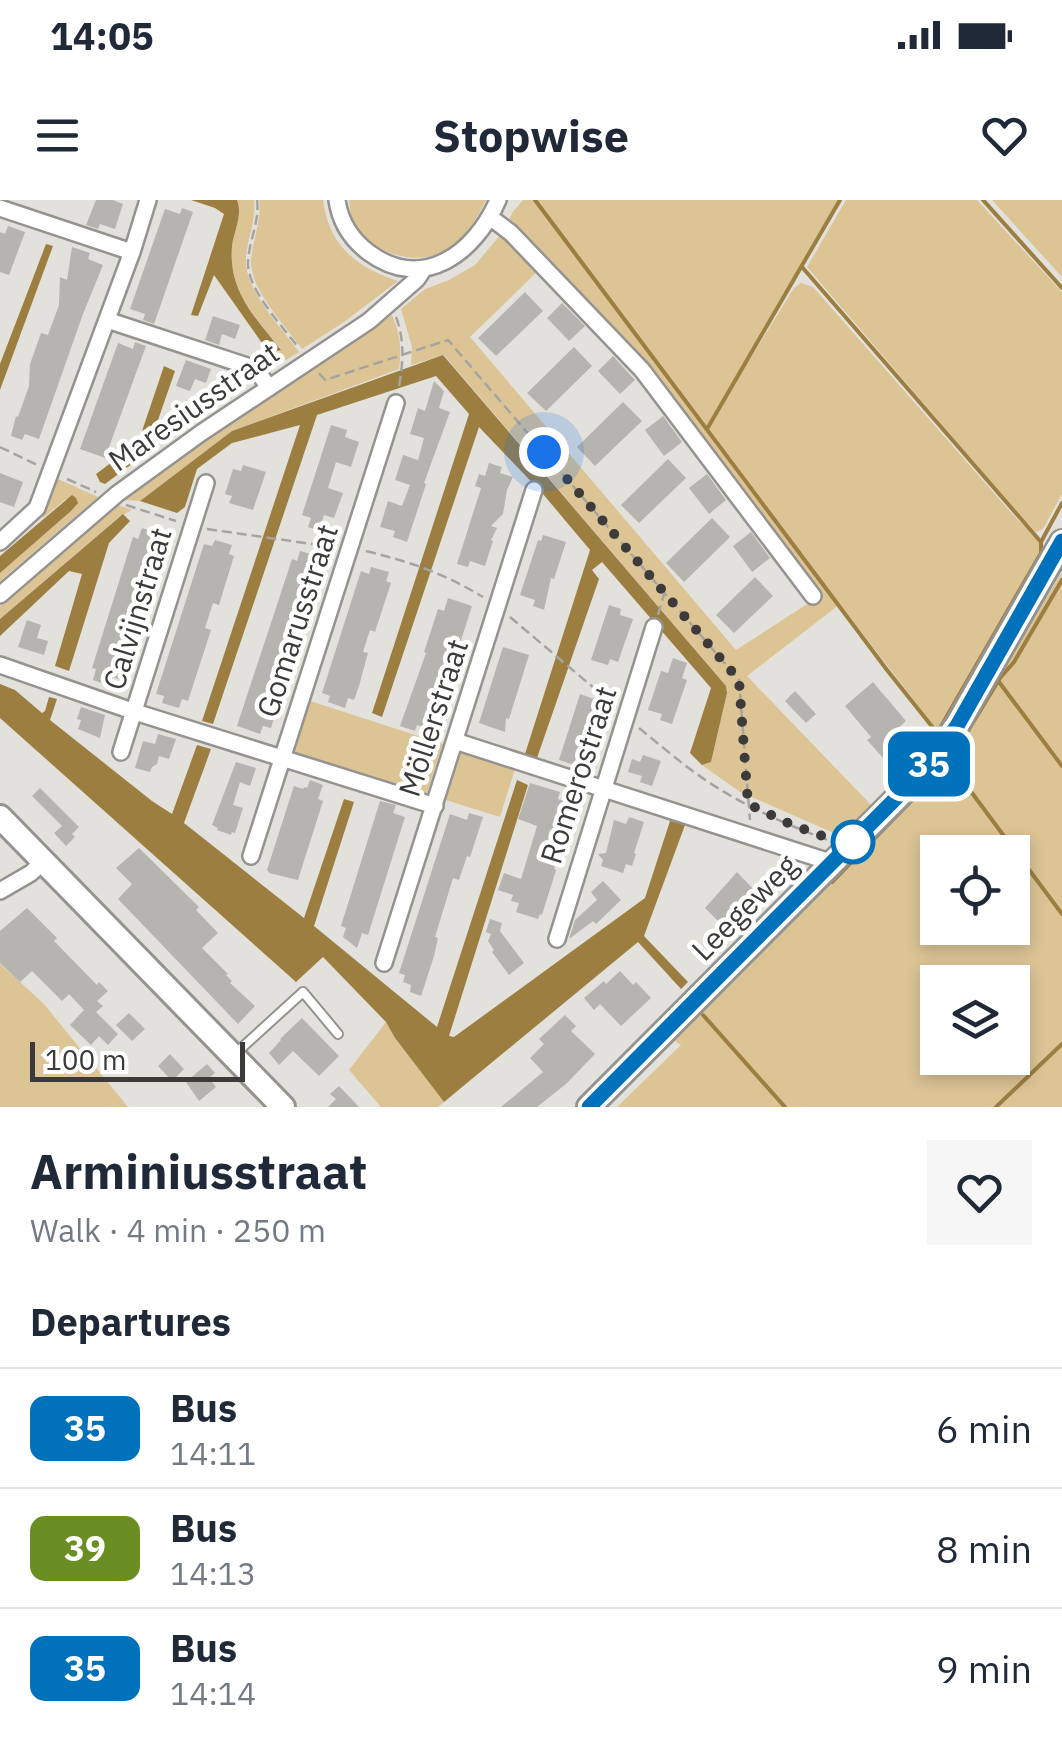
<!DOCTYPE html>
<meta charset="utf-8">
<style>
:root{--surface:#fff;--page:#f6f6f7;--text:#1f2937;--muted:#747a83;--line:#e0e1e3}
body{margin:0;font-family:"IBM Plex Sans",sans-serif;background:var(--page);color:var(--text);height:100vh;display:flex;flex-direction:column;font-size:38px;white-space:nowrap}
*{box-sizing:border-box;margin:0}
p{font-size:32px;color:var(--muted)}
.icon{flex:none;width:55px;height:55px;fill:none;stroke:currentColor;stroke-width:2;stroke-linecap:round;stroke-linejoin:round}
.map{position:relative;height:907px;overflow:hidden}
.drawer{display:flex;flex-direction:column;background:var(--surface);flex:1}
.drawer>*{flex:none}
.badge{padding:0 20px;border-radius:15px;font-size:35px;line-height:65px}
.controls{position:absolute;left:920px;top:635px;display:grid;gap:20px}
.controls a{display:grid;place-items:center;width:110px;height:110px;border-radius:0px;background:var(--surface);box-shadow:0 5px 15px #0003;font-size:50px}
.scale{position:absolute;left:30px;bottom:25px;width:215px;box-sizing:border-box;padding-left:10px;border:5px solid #3c3b39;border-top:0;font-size:28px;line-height:35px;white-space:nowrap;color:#3c3b39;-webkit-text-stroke:8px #fff;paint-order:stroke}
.you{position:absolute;width:50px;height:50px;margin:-25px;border:8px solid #fff;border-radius:50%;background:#1a73e8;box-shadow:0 0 0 15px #1a73e833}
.map>.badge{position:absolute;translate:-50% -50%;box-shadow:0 0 0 5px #fff}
h2{padding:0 30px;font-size:38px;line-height:90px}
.round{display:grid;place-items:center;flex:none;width:105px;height:105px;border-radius:0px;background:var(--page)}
.head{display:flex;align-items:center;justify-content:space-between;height:170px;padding:0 30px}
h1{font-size:48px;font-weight:700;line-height:75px}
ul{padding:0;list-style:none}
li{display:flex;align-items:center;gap:30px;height:120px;padding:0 30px;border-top:2px solid var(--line)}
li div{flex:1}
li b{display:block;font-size:38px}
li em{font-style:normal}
li .badge{min-width:110px;font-weight:700;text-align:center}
.status{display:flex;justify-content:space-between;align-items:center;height:70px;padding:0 50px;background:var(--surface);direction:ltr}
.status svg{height:28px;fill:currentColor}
header{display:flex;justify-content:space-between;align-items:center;height:130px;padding:0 30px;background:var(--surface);font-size:45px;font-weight:700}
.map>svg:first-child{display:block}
</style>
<div class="status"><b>14:05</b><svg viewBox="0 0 49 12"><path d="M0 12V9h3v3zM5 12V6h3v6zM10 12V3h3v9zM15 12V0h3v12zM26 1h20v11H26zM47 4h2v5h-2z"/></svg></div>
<header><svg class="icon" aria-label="menu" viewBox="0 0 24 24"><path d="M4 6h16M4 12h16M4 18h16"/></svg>Stopwise<svg class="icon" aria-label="heart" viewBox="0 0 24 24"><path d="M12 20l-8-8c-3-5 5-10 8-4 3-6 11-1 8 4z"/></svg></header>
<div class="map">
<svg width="1062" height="907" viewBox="0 0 1062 907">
<rect width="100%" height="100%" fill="#e3e1dc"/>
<path fill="#dcc495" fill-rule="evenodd" d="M 237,0 L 254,0 C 257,22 245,42 246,63 C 247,92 282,129 299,152 L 278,165 L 268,163 L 281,149 C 255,116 228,91 232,46 C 234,31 243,15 237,0 Z
M 259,0 L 323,0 C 329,46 356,67 398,81 L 344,122 L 302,149 C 286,126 251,91 251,62 C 252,41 262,21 259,0 Z
M 349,0 L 486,0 C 477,19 465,39 446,50 C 414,69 364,51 351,16 C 351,15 349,1 349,0 Z
M 523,0 L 840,0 L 802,67 L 757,139 L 745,167 L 794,88 L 801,83 L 813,87 L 1015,317 L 1045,347 L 939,533 L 840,404 L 747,476 L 874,608 L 843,637 L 740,592 L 702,565 L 711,562 L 727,493 L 726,486 L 444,155 L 411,165 L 412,147 L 401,109 L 425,89 L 449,80 L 475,65 L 502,33 L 538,71 L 470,137 L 736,450 L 818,397 L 650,169 L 508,23 L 512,13 Z
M 846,0 L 977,0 L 1062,92 L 1062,294 L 1043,329 L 1036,332 L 1020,316 L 807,67 Z
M 992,0 L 1062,0 L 1062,77 Z
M 392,115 C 400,134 402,148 399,169 L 232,231 L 140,301 L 124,300 L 204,239 L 307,170 L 310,171 Z
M 58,279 L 98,297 L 0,381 L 0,373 L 71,311 L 66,299 L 43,318 L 40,312 L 52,283 Z
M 118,305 L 132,310 L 119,317 L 0,419 L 0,406 L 53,358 Z
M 1062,372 L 1062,907 L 617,907 L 681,845 L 675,841 L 607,907 L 598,907 L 788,717 L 792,721 L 947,563 ZM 938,652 L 1012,652 L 1012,728 L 938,728 ZM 938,782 L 1012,782 L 1012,858 L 938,858 Z
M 310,501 L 443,544 L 427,593 L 293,553 Z
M 461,553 L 515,569 L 500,617 L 446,600 Z
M 0,764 L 43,803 L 128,907 L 0,907 Z
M 386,822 L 395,838 L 444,902 L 438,907 L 381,907 L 349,870 Z"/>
<path fill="#9c7e40" d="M 191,0 L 237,0 C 243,15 234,31 232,46 C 228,91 255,117 281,150 L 269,153 L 214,75 L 198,116 L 191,115 L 224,14 L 215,8 Z
M 46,44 L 53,46 L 0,190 L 0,164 Z
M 443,155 L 726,486 L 727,493 L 711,562 L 702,565 L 690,553 L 711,488 L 602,362 L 592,370 L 599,379 L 537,558 L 525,554 L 590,350 L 543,294 L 479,227 L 382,517 L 372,513 L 469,214 L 436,176 L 317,215 L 213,524 L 202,521 L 300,225 L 232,243 L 197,269 L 185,307 L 177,313 L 140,301 L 232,231 Z
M 164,166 L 175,171 L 158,220 L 160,223 L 219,182 L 225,182 L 230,191 L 105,284 L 100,282 L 96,274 L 135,245 L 140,237 Z
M 72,295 L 76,298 L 78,303 L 71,311 L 0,373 L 0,356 Z
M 123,314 L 130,321 L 109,343 L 69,471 L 55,466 L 82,374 L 69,371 L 0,436 L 0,419 Z
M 0,484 L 15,490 L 42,513 L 45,511 L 49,497 L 57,499 L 50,520 L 152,601 L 172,614 L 197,545 L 211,549 L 184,623 L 304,718 L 344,599 L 354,602 L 314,726 L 437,827 L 517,580 L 528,585 L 449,836 L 454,837 L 645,698 L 670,621 L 685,625 L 644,736 L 688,782 L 681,789 L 638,742 L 444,902 L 395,838 L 386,822 L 323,757 L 296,782 L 0,518 Z"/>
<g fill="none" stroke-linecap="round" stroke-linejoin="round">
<path stroke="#9c7e40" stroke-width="4" d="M 535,0 L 887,470 L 934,529 L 940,528 L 1041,353 L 1041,342 L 1062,303
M 983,0 L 1062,88
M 802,67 L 1041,342
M 707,229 L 840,0
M 999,482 L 1062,566
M 949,562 L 1062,714
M 832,682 L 949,562 L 1000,478 L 1014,462 L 1062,380
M 703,815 L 785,907
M 996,907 L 1062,844"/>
</g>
<path fill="#b6b4af" d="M 96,0 L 113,0 L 123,4 L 115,29 L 100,24 L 98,29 L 86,25 Z
M 182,8 L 193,12 L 154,124 L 143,120 L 145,114 L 130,109 L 165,9 L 180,14 Z
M 8,26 L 25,32 L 9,75 L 0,72 L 0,32 L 5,34 Z
M 72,47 L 90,53 L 88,59 L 103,65 L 83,114 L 39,239 L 25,234 L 22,240 L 11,236 L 16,216 L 18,217 L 29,186 L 30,164 L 41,133 L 48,135 L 52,124 L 59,105 L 60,77 L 67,80 Z
M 525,92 L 543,111 L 496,156 L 478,138 Z
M 562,103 L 585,126 L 569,141 L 547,118 Z
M 213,116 L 240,125 L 235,139 L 222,134 L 219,145 L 205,140 Z
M 135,142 L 146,146 L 105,258 L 80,249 L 118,143 L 133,149 Z
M 574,147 L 592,166 L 546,211 L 527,193 Z
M 613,156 L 635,180 L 620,194 L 598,171 Z
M 186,160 L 211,169 L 206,183 L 195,179 L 190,191 L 176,186 Z
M 434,181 L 444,191 L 439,208 L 450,212 L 424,283 L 426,284 L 407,342 L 393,337 L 395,331 L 380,327 L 388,301 L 402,306 L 410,285 L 395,280 L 403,255 L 418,260 L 424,238 L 410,234 L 418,208 L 425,211 Z
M 623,202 L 642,221 L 595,266 L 577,247 Z
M 663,216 L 682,242 L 664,256 L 645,230 Z
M 331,225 L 347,230 L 345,237 L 359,242 L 351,267 L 336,262 L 328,288 L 343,293 L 334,318 L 324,315 L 319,331 L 308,327 L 311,318 L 302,315 Z
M 668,259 L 686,278 L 639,323 L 621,305 Z
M 489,263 L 502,267 L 500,273 L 513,277 L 507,290 L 503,314 L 491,326 L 497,328 L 491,340 L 493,341 L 485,366 L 470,361 L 468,367 L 457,364 L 481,288 L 475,286 L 479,274 L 485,276 Z
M 243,265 L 266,272 L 253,310 L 229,303 L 232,296 L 225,294 L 233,269 L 241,271 Z
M 0,273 L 23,282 L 14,307 L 0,302 Z
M 707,274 L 726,300 L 709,314 L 689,288 Z
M 712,318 L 730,337 L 684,382 L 666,363 Z
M 142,328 L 159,334 L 157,342 L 165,345 L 142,414 L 137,412 L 132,426 L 126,448 L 131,449 L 121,480 L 113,477 L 110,486 L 93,480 L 96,469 L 92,468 L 133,337 L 138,339 Z
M 751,332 L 770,358 L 752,372 L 733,346 Z
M 543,335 L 566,342 L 554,379 L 551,378 L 544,410 L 533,406 L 535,400 L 520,395 L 538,340 L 541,341 Z
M 215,340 L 232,345 L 229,354 L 234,356 L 219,405 L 213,403 L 205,428 L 211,430 L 188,501 L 182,499 L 179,508 L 162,503 L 164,496 L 156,494 L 204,344 L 212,346 Z
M 300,351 L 318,356 L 315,365 L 323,368 L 296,450 L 291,448 L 287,460 L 280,483 L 285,485 L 271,528 L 263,526 L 260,534 L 237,526 L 292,359 L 297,361 Z
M 371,367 L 389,372 L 386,381 L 391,383 L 375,432 L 370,430 L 363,452 L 368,453 L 359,486 L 354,500 L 348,498 L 345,508 L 328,502 L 330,496 L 322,493 L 361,371 L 369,374 Z
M 755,377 L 773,396 L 734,433 L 716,415 Z
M 448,398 L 472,406 L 432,530 L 417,525 L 415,531 L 400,526 L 426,453 L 424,452 L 438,409 L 444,411 Z
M 609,405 L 621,409 L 620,415 L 633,419 L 618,462 L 610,459 L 608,465 L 591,460 Z
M 27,420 L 41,425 L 37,438 L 48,441 L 44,455 L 18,447 Z
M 503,447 L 529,455 L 509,519 L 506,518 L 505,532 L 479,523 Z
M 673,458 L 687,463 L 682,478 L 687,480 L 672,524 L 660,520 L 662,514 L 648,510 L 661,471 L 668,473 Z
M 873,482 L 906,521 L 895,531 L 904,542 L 884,559 L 867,540 L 871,537 L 845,506 Z
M 795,491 L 816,514 L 806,523 L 785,501 Z
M 580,494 L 594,499 L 591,507 L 603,511 L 593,536 L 595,537 L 589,548 L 587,562 L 576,559 L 574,565 L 559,560 Z
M 81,507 L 105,515 L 100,538 L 78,529 L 81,520 L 77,519 Z
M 158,534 L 176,539 L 169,559 L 159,556 L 157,564 L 152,567 L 150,572 L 135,568 L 143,541 L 155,544 Z
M 643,555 L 661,561 L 652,586 L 640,582 L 642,576 L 628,572 L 632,559 L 640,562 Z
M 236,562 L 256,568 L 250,586 L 240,582 L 233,605 L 243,608 L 235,633 L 232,632 L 231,635 L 217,630 L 218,628 L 212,625 Z
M 310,580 L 323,585 L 318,599 L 323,601 L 298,680 L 269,673 L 267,670 L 294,586 L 303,589 L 304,587 L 307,588 Z
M 530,583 L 560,592 L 558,599 L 571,603 L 559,637 L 564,639 L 554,669 L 556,670 L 542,715 L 540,714 L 538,719 L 516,712 L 519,703 L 511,701 L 513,695 L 498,690 L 504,673 L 521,679 L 537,626 L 518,619 Z
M 40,588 L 79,627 L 72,634 L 75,637 L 66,646 L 54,633 L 62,626 L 32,596 Z
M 380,601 L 396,605 L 393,613 L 405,617 L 368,735 L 362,733 L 357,748 L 343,737 L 346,728 L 341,726 Z
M 469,613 L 483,617 L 470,657 L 467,656 L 459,680 L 453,678 L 435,737 L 438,738 L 434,756 L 421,796 L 410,792 L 411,785 L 403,782 L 405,775 L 399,773 L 450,614 L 467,620 Z
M 629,617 L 644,622 L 634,653 L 636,654 L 632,666 L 626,664 L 623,673 L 601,666 L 603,660 L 598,654 L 606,653 L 614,620 L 626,624 Z
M 139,648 L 199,707 L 196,710 L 218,733 L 202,748 L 228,774 L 226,775 L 232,781 L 230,783 L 255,806 L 238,824 L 118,699 L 132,684 L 116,668 Z
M 737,672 L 756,692 L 724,727 L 705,708 Z
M 603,681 L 621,700 L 596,724 L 593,721 L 569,739 L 575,720 L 597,700 L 591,692 Z
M 27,708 L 57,738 L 54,741 L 97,785 L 99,782 L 108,791 L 97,801 L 103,806 L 96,812 L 118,834 L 108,845 L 99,836 L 91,845 L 70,825 L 84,810 L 69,794 L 62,801 L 32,771 L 20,782 L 0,763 L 0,731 Z
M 490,719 L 502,723 L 500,731 L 524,763 L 509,775 L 492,752 L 494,750 L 488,741 L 491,734 L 486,732 Z
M 620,771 L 633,785 L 636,782 L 651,798 L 621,826 L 600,804 L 594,810 L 584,798 L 604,781 L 606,784 Z
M 129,813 L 145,829 L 132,841 L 116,825 Z
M 565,815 L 576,826 L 571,831 L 595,854 L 566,884 L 537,907 L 501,907 L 543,872 L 530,858 L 544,844 L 539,839 Z
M 302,818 L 339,856 L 319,876 L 293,851 L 279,865 L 269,853 L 281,840 L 280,839 Z
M 170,854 L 184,869 L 172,881 L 158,866 Z
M 207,864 L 215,873 L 209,878 L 216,887 L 199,901 L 186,882 Z
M 339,886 L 359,907 L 328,907 L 336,899 L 330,894 Z"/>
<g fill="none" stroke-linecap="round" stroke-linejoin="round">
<defs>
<path id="lane" d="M 236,853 L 303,792 L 338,834"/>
<path id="street" d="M 337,0 C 340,21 351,39 368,52 C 423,93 475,53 498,0
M 0,8 L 132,52
M 490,17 L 511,33 L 642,170 L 813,396
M 107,120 L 256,169 L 269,188
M 0,342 L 37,308 L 132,52 L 148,0
M 0,395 L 117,294 L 201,233 L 369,121 L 417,79 L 423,70
M 0,465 L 135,512 L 435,606
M 455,541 L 833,663
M 121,552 L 206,283
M 251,656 L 396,203
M 0,691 L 31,673 L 44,661
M 557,739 L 654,427
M 384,763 L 534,290"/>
<path id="secondary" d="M 0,617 L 283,907
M 589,907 L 923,572 L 957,525 L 1062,342"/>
</defs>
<use href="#lane" stroke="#95938f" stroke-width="12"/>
<use href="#street" stroke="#95938f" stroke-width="20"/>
<use href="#secondary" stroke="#95938f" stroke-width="28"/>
<path stroke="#a6a4a0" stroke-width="2.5" stroke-dasharray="10 5" stroke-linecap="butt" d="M 257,0 C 260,23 248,42 248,64 C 248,90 283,127 298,147
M 396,117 C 405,141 403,162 399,187
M 319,173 L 325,180 L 448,140 L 739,480 L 750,620
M 0,247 L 37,265
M 538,274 L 543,252
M 67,279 L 96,292
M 126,305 L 176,321
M 207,329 L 333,347
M 366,351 C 413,363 441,372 483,397
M 658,415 L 664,394
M 510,417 L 614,505
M 639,528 C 665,549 691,572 721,590 C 754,610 792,627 828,640"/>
<use href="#lane" stroke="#fff" stroke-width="8"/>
<use href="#street" stroke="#fff" stroke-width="15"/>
<use href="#secondary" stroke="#fff" stroke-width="22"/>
</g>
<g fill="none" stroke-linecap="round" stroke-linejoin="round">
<defs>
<path id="line" d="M 589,907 L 922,572 L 957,526 L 1062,341"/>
</defs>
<use href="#line" stroke="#fff" stroke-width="22"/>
<use href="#line" stroke="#0072bc" stroke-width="15"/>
<path stroke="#3c3b39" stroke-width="10" stroke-dasharray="0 18" d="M 544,252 L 739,480 L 748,604 L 790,624 L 849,646 L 853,642"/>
</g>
<circle fill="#fff" stroke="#0072bc" stroke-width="5" cx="853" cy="642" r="20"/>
<g text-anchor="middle" stroke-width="9" stroke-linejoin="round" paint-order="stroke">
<g font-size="30" fill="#3c3b39" stroke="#fff">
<text transform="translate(194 207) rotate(-35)" y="10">Maresiusstraat</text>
<text transform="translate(138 409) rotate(-73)" y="10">Calvijnstraat</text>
<text transform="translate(298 421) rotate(-72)" y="10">Gomarusstraat</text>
<text transform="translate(434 518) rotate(-72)" y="10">Möllerstraat</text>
<text transform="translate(579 575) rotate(-72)" y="10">Romerostraat</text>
<text transform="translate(745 708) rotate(-45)" y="10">Leegeweg</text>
</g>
</g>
</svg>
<div class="controls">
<a><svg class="icon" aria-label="locate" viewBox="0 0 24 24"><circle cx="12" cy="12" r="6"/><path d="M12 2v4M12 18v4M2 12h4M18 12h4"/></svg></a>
<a><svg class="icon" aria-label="layers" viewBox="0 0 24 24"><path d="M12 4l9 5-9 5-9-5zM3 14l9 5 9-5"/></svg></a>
</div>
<div class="scale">100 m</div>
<div class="you" style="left:544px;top:252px"></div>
<b class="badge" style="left:929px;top:564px;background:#0072bc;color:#fff">35</b>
</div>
<section class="drawer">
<div class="head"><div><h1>Arminiusstraat</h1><p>Walk · 4 min · 250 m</p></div><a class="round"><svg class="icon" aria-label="heart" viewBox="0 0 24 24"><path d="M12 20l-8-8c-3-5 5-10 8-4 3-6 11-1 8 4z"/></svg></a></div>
<h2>Departures</h2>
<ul>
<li><span class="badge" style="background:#0072bc;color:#fff">35</span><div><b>Bus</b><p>14:11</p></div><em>6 min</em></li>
<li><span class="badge" style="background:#6b8e23;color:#fff">39</span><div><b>Bus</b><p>14:13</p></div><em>8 min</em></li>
<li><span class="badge" style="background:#0072bc;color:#fff">35</span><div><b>Bus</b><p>14:14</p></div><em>9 min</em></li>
</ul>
</section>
